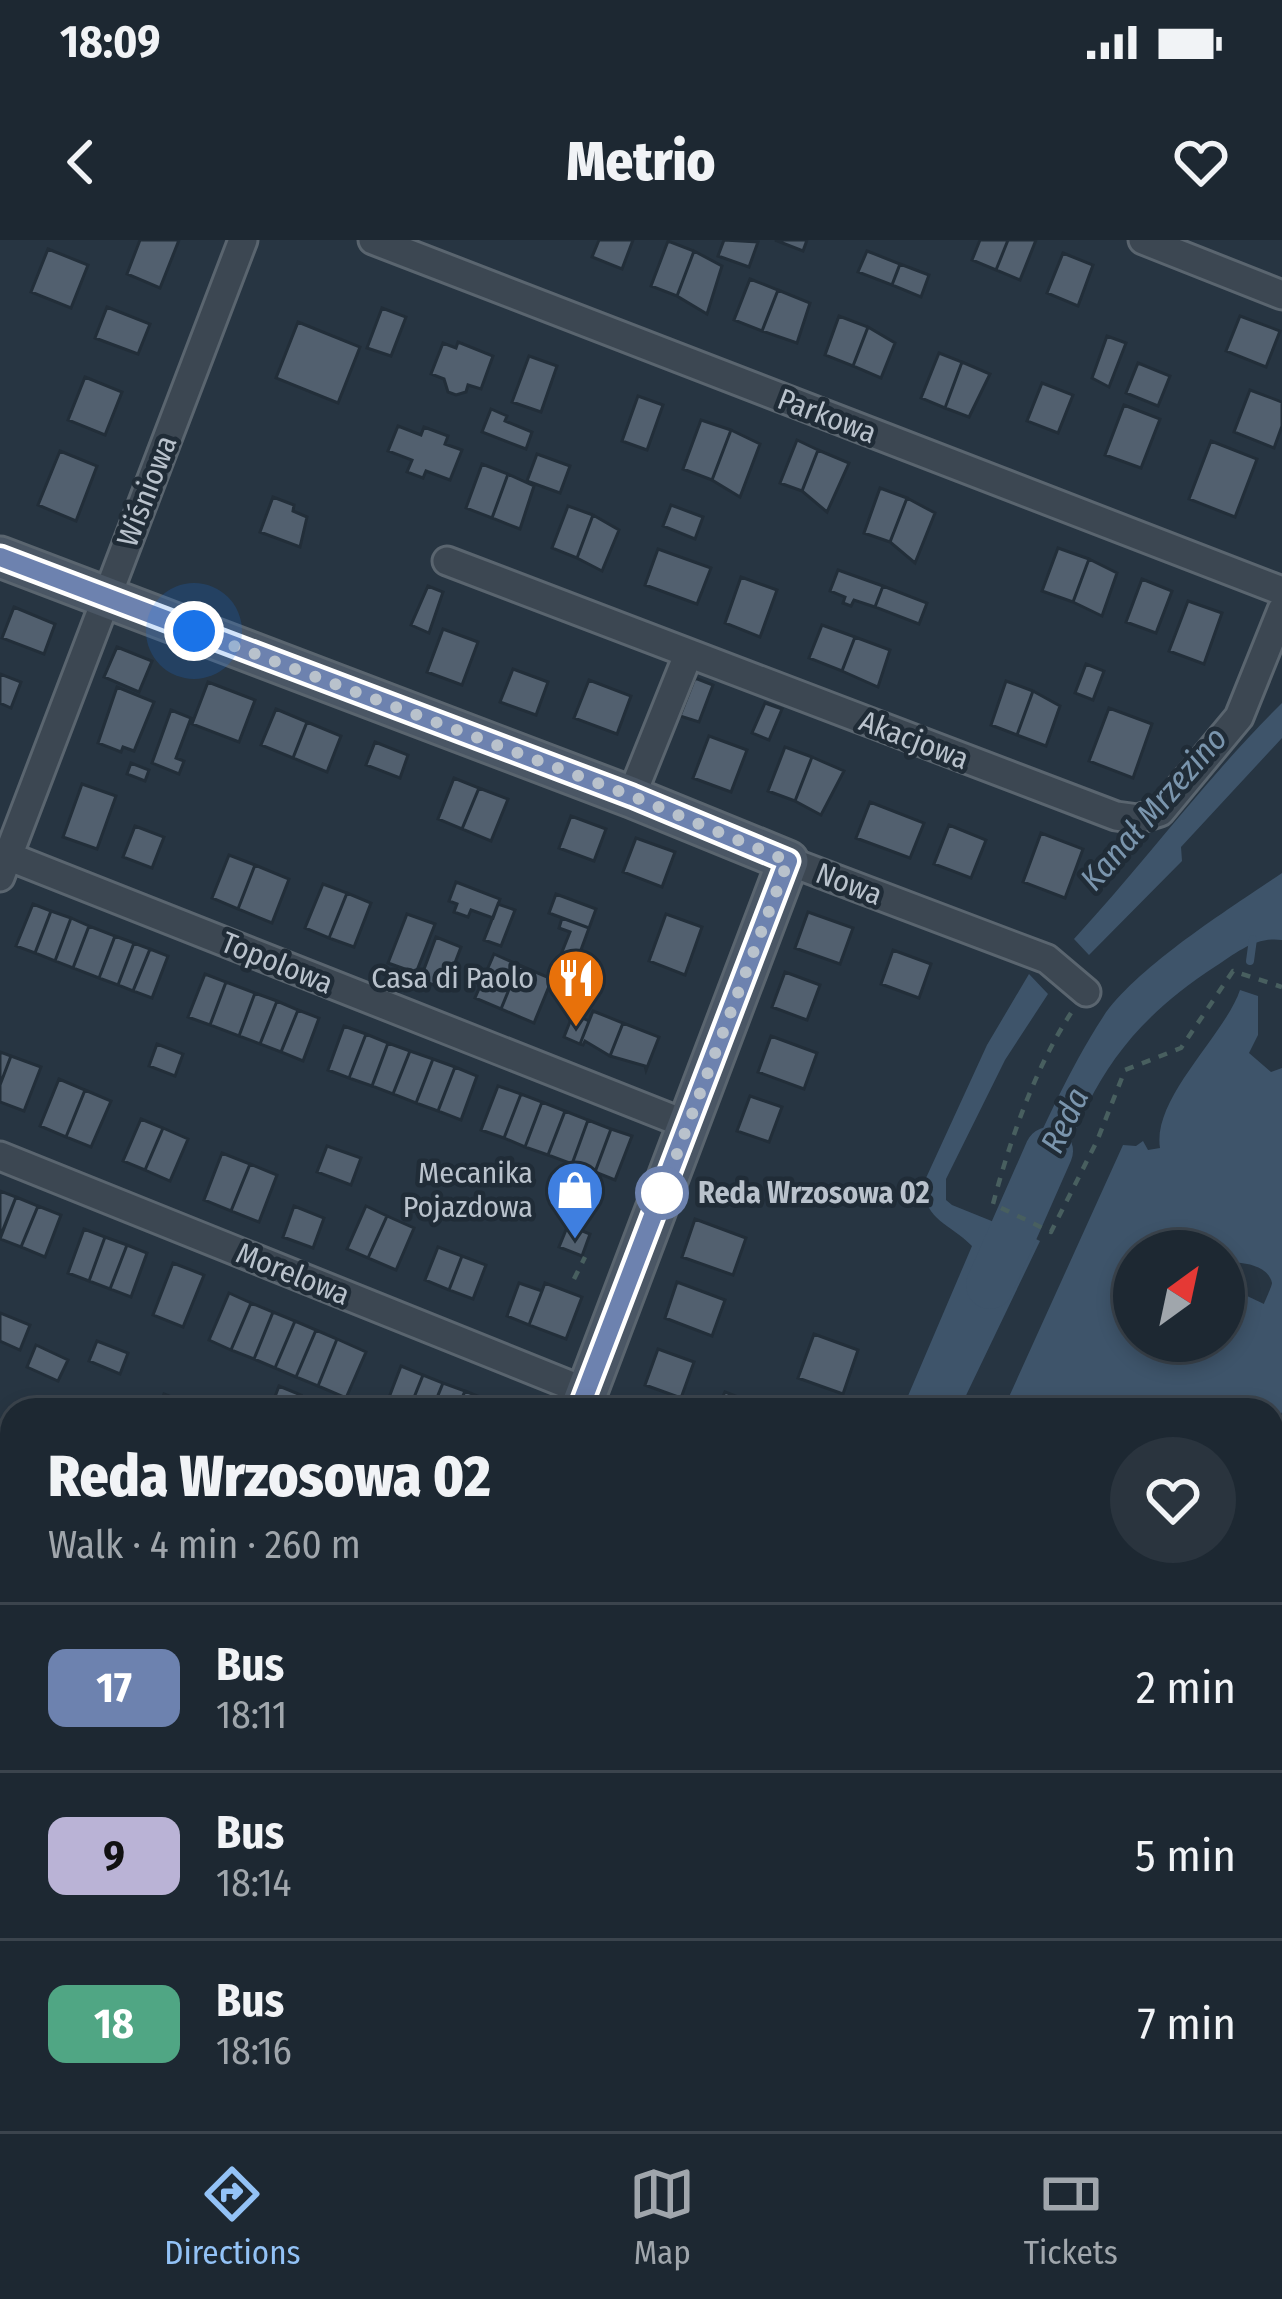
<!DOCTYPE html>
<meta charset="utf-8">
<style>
:root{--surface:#1d2832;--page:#2a343e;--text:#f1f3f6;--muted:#a0a6ac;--line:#3b444d;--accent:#93c2f6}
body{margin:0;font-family:"Fira Sans Condensed",sans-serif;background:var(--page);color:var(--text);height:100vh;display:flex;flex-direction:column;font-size:45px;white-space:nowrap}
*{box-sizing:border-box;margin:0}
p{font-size:39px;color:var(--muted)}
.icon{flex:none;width:66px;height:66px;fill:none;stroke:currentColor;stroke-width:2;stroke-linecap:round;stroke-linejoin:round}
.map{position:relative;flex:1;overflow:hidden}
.details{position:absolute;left:0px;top:1158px;width:1284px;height:735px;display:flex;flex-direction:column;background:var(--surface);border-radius:36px 36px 0 0;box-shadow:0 6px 18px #0003,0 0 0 3px var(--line)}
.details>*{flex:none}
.badge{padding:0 24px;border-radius:18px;font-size:42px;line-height:78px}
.needle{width:78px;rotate:33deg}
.buttons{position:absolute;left:1113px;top:990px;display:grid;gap:24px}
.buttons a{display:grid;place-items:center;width:132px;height:132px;border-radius:50%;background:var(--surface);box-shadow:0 6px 18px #0003,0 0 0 3px var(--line);font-size:60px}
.you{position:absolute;width:60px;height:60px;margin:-30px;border:9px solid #fff;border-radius:50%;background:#1a73e8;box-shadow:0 0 0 18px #1a73e833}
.map>.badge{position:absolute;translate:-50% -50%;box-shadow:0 0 0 6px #fff}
.round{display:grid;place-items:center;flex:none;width:126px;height:126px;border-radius:63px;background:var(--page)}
.headline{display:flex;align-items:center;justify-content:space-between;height:204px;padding:0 48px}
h1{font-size:57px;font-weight:800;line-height:90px}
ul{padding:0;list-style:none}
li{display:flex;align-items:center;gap:36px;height:168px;padding:0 48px;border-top:3px solid var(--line)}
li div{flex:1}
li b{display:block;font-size:45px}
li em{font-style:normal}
li .badge{min-width:132px;font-weight:700;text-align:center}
.status{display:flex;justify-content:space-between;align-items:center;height:84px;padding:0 60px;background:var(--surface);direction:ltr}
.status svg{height:33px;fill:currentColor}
header{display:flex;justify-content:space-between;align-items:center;height:156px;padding:0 48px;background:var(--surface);font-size:54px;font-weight:800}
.dock{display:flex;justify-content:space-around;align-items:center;height:168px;border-top:3px solid var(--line);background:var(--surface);font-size:33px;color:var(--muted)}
.dock a{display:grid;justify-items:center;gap:6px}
.dock .on{color:var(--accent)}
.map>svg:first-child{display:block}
</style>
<div class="status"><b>18:09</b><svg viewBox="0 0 49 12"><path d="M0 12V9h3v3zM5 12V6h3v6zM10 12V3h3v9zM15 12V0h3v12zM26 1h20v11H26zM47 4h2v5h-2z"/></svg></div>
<header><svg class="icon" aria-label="back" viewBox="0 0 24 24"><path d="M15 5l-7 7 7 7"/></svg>Metrio<svg class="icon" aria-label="heart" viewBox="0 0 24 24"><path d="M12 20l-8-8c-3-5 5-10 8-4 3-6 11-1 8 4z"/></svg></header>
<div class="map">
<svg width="1282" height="1891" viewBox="0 0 1282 1891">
<rect width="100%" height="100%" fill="#273542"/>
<path fill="#294243" d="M 0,1659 L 12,1664 L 12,1881 L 230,1881 L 227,1891 L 0,1891 Z
M 1282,1678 L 1282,1835 L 1272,1840 L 1272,1689 Z
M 387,1881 L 446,1881 L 424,1891 L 351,1891 L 357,1886 Z
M 578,1881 L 643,1881 L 611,1891 L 545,1891 Z
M 702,1881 L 1002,1881 L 1009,1884 L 1007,1891 L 665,1891 Z"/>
<path fill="#3e546a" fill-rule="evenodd" d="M 1282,463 L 1282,498 L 1181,607 L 1182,621 L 1089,715 L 1074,699 C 1145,622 1207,537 1282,463 Z
M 1282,633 L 1282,700 C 1256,696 1236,713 1216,726 C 1106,798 1087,861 1039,976 L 1009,963 C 1038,900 1067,832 1103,777 C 1136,727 1232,667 1282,633 Z
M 1029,734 L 1048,754 L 1005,820 L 946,939 L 946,960 L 952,965 L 999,984 L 1001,982 L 1040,1001 L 959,1170 L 902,1170 L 972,1006 C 947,981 919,979 926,938 L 987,805 Z
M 1240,750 L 1258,756 L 1258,795 L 1249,813 L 1271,832 L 1282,828 L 1282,1172 L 1272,1193 L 1272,1170 L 1003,1170 L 1123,905 L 1136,906 L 1143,901 L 1148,910 L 1160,908 C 1152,858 1225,795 1240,750 ZM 1134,1011 L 1224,1011 L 1224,1023 C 1239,1021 1268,1024 1272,1043 C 1272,1046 1265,1061 1264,1064 L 1245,1055 L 1241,1064 L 1232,1060 L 1224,1043 L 1224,1101 L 1134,1101 Z
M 447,1881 L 578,1881 L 545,1891 L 424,1891 Z"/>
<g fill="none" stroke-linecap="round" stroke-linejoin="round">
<path stroke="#3e546a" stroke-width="8" d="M 1250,721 L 1253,699"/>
<path stroke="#3e546a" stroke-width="48" d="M 990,1045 L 1049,911"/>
</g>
<path fill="#52606f" stroke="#222e39" stroke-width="3" d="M 140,0 L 179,0 L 160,48 L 127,34 Z
M 599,0 L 633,0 L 622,29 L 592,17 Z
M 724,0 L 758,2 L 749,27 L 718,16 Z
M 775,0 L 807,0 L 803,11 Z
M 980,0 L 1008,0 L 996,30 L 972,20 Z
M 1008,0 L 1036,0 L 1020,40 L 996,30 Z
M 668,1 L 694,11 L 677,56 L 651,46 Z
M 48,9 L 88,25 L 71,68 L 31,52 Z
M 694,11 L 722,26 L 707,74 L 677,56 Z
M 867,11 L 900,24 L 892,45 L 858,32 Z
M 1063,13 L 1093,25 L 1078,66 L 1047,53 Z
M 900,24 L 929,35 L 921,57 L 892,45 Z
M 750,39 L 778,50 L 762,91 L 734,80 Z
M 778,50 L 810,63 L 797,103 L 762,91 Z
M 107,67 L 150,84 L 138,114 L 95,98 Z
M 382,68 L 406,77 L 391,116 L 367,108 Z
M 839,76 L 868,87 L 853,126 L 825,115 Z
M 1240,76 L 1280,91 L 1266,127 L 1226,111 Z
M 298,82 L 360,107 L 338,163 L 276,138 Z
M 868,87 L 895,103 L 881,138 L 853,126 Z
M 1107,96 L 1126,103 L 1109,147 L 1092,138 Z
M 458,102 L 493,116 L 481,149 L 468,145 L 466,152 L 456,155 L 448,152 L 444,139 L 431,134 L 443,103 L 456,108 Z
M 939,113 L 962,122 L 945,168 L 921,158 Z
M 529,116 L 557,126 L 541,172 L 512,162 Z
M 962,122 L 990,134 L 969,177 L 945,168 Z
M 1138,123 L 1170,136 L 1158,166 L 1126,153 Z
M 85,137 L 122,152 L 105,195 L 68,180 Z
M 1042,143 L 1073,155 L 1058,193 L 1027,181 Z
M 1250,150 L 1282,162 L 1282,186 L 1274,208 L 1234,192 Z
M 638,156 L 663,165 L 647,210 L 622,201 Z
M 1124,165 L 1160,179 L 1141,228 L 1105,215 Z
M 491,169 L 507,176 L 505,181 L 532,192 L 526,209 L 482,192 Z
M 701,180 L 731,190 L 712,240 L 683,229 Z
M 398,186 L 421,195 L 424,187 L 448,196 L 445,204 L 462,210 L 450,240 L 426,231 L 423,238 L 407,232 L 412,220 L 388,211 Z
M 731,190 L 760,204 L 740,257 L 712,240 Z
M 797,200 L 818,210 L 802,251 L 780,243 Z
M 1211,201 L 1257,219 L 1235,277 L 1189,259 Z
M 818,210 L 849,223 L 827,272 L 802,251 Z
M 60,211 L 97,226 L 76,281 L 38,265 Z
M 537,214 L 570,226 L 560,253 L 527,241 Z
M 482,224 L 508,234 L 492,278 L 466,268 Z
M 508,234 L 534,246 L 520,289 L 492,278 Z
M 880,248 L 907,258 L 890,302 L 864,293 Z
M 273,257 L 294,265 L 293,271 L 307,277 L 300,307 L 260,292 Z
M 907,258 L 935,273 L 915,323 L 890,302 Z
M 671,265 L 703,277 L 695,299 L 663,286 Z
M 568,266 L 593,275 L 577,318 L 552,308 Z
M 593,275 L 619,290 L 602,331 L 577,318 Z
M 1058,308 L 1089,319 L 1073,362 L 1042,351 Z
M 658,309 L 711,328 L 697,364 L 645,345 Z
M 1089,319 L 1117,333 L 1102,376 L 1073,362 Z
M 838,330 L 883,346 L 875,367 L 854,360 L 851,366 L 843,363 L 845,357 L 830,351 Z
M 741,337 L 777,350 L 760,397 L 725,383 Z
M 1142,339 L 1172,351 L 1156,393 L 1126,382 Z
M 428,346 L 443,352 L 429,393 L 411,385 Z
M 883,346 L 927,363 L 919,384 L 875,367 Z
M 1188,361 L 1222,373 L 1204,424 L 1169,411 Z
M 14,367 L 55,384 L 44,414 L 2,398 Z
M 822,385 L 855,397 L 842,431 L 809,418 Z
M 443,389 L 478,402 L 462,445 L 427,432 Z
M 855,397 L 890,410 L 878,447 L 842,431 Z
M 117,407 L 152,421 L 139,452 L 104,437 Z
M 1086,424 L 1104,431 L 1093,460 L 1075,453 Z
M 513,429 L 548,442 L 536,475 L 500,462 Z
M 0,434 L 21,442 L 11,468 L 0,463 Z
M 695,438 L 713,445 L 699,482 L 680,476 Z
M 589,440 L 631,456 L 617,494 L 574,478 Z
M 1006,441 L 1033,451 L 1017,495 L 991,485 Z
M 208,442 L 255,460 L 239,502 L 192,484 Z
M 117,447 L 154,462 L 134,511 L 123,507 L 121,512 L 98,503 Z
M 1033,451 L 1060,466 L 1046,506 L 1017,495 Z
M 765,463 L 782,469 L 769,500 L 752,493 Z
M 1109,468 L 1152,484 L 1133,538 L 1089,521 Z
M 276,469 L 307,482 L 293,518 L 261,505 Z
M 171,470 L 191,478 L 176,518 L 184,521 L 179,534 L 152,523 Z
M 307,482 L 341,496 L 327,532 L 293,518 Z
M 709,496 L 747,510 L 731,552 L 693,538 Z
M 375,502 L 408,515 L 400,538 L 366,525 Z
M 785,507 L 812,517 L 795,561 L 768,551 Z
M 812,517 L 844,531 L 821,575 L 795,561 Z
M 131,523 L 149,530 L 145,541 L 127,534 Z
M 454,538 L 479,548 L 462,589 L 438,579 Z
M 82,544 L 116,556 L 97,609 L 63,597 Z
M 479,548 L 508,559 L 491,601 L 462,589 Z
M 870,562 L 924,583 L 910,618 L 856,598 Z
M 571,576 L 606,589 L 594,621 L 559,608 Z
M 949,585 L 986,600 L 971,638 L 934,624 Z
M 135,586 L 164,597 L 152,628 L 123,617 Z
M 1041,593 L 1083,609 L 1065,658 L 1023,642 Z
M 636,598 L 675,612 L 662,647 L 623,632 Z
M 229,615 L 255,625 L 238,669 L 212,658 Z
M 255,625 L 289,639 L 272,683 L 238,669 Z
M 456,642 L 500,659 L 493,678 L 471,670 L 468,677 L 454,672 L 457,664 L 449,661 Z
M 323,644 L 347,653 L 329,698 L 305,688 Z
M 347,653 L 371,663 L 354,707 L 329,698 Z
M 556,654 L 596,669 L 589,688 L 549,673 Z
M 33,664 L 51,671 L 35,713 L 16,706 Z
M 498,664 L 515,670 L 501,706 L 484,700 Z
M 51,671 L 71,678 L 55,721 L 35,713 Z
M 808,672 L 853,688 L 840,724 L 795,708 Z
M 407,674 L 435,684 L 416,733 L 388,723 Z
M 666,674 L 702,687 L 685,735 L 649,721 Z
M 71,678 L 89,686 L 73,728 L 55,721 Z
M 562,678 L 589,688 L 578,718 L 562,712 L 570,692 L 559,688 Z
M 89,686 L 115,696 L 99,738 L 73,728 Z
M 115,696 L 134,703 L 118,745 L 99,738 Z
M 436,697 L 461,707 L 445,749 L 420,740 Z
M 134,703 L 150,709 L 133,751 L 118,745 Z
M 150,709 L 168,716 L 152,758 L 133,751 Z
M 893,710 L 931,724 L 919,758 L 881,744 Z
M 494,714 L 519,725 L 501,769 L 475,758 Z
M 519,725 L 552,739 L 534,783 L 501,769 Z
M 785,732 L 820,745 L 807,780 L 772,767 Z
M 205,734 L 226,742 L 210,785 L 188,777 Z
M 226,742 L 255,753 L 239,796 L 210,785 Z
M 255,753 L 277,761 L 260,804 L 239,796 Z
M 277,761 L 298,770 L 281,812 L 260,804 Z
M 298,770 L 319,778 L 303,821 L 281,812 Z
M 593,771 L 623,783 L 610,816 L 585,801 L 583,805 L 580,804 Z
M 573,774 L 589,781 L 580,804 L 564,797 Z
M 623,783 L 659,797 L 646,830 L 645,826 L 610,816 Z
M 344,786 L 366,794 L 349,838 L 328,830 Z
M 366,794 L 388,803 L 372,846 L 349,838 Z
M 771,796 L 817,813 L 804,849 L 758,832 Z
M 388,803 L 410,811 L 393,854 L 372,846 Z
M 157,804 L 183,814 L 175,836 L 149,826 Z
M 410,811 L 433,819 L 416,863 L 393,854 Z
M 0,812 L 11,816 L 0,845 Z
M 11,816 L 41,827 L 24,871 L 0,862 L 0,845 Z
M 433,819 L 455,827 L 438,871 L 416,863 Z
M 455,827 L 477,836 L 461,880 L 438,871 Z
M 59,839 L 85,850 L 66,897 L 40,886 Z
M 498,846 L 521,854 L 504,898 L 481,890 Z
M 85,850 L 111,861 L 91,907 L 66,897 Z
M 521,854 L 542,862 L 525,907 L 504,898 Z
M 750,856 L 782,867 L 769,902 L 737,891 Z
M 542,862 L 565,871 L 548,915 L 525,907 Z
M 565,871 L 588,880 L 572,924 L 548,915 Z
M 141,879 L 163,888 L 145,930 L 123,921 Z
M 588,880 L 611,889 L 595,932 L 572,924 Z
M 163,888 L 188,899 L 170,941 L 145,930 Z
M 611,889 L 632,896 L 615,940 L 595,932 Z
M 327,906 L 361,918 L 351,945 L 317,932 Z
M 222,913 L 250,924 L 231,971 L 204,960 Z
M 250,924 L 277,935 L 259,982 L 231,971 Z
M 0,951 L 16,957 L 0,997 Z
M 16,957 L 38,966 L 21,1007 L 0,999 Z
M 38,966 L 61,975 L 45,1017 L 21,1007 Z
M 294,966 L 324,978 L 313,1008 L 283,997 Z
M 366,966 L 387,976 L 368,1018 L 347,1009 Z
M 387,976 L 414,988 L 396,1030 L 368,1018 Z
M 695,979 L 746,998 L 733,1035 L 682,1017 Z
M 568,985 L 590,994 L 582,1016 L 559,1007 Z
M 84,989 L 105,997 L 89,1041 L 68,1033 Z
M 105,997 L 127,1005 L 110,1049 L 89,1041 Z
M 127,1005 L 147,1013 L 131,1057 L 110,1049 Z
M 438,1007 L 462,1016 L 449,1050 L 425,1040 Z
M 462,1016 L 486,1025 L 473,1059 L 449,1050 Z
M 173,1023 L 204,1035 L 183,1087 L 153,1075 Z
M 677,1042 L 725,1060 L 712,1096 L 665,1078 Z
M 519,1043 L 542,1051 L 529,1085 L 507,1076 Z
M 545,1043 L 582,1057 L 566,1099 L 529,1085 Z
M 229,1053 L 251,1063 L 231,1110 L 209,1100 Z
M 251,1063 L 273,1072 L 254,1119 L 231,1110 Z
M 273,1072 L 295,1081 L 275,1128 L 254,1119 Z
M 0,1073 L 30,1085 L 20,1110 L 0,1101 Z
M 295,1081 L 316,1090 L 296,1137 L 275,1128 Z
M 316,1090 L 337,1099 L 318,1146 L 296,1137 Z
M 814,1094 L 858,1110 L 843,1154 L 798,1138 Z
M 337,1099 L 366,1112 L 346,1158 L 318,1146 Z
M 97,1101 L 128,1113 L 120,1134 L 89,1121 Z
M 36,1105 L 68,1120 L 58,1141 L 27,1127 Z
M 658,1109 L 694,1122 L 681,1158 L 645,1145 Z
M 401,1126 L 423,1135 L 409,1170 L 390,1170 L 385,1168 Z
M 423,1135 L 443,1143 L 432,1170 L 409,1170 Z
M 443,1143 L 465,1151 L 457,1170 L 432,1170 Z
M 279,1146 L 301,1155 L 295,1170 L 270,1170 Z
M 465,1151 L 485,1159 L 481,1170 L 457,1170 Z
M 725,1152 L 746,1160 L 742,1170 L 717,1170 Z
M 164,1154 L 196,1167 L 195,1170 L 157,1170 Z
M 27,1159 L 51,1170 L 22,1170 Z
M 485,1159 L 507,1168 L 506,1170 L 481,1170 Z
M 0,1330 L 12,1335 L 12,1367 L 1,1392 Z"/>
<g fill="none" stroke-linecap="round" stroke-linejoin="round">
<defs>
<path id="lane" d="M 0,1571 L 9,1551 L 2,1498"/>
<path id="street" d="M 373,0 L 1282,351
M 1143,0 L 1282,55
M 447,321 L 1116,576 L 1138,579 L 1160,572 L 1239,477 L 1282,370
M 631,557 L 688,415
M 0,613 L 688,885
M 788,621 L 1047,719 L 1086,752
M 0,637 L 243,0
M 0,916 L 587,1152
M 1272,1493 L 1282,1514
M 0,1499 L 12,1489
M 1272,1858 L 1282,1854
M 1197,1891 L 1220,1881"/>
<path id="secondary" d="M 0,317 L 631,557 L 788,621 L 580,1170
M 0,1237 L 12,1242
M 1066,1881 L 1070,1891"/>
</defs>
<use href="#lane" stroke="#5a656f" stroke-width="20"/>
<use href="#street" stroke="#5a656f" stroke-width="33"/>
<use href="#secondary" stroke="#5a656f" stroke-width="45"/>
<path stroke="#485f5f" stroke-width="4.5" stroke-dasharray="9 9" stroke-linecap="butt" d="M 1071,773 C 1035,828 1010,900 993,964 L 1051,992 L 1097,901 L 1125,830 L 1181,808 L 1233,731 L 1282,747
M 574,1039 L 585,1017
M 411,1891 L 433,1881
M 1022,1891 L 1025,1881"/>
<use href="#lane" stroke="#3c4752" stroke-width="14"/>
<use href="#street" stroke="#3c4752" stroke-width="27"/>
<use href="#secondary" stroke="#4a5664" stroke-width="39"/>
</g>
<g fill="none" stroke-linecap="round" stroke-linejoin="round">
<defs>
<path id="line" d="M 0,317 L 632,556 L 788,621 L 579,1170"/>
</defs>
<use href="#line" stroke="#fff" stroke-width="27"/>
<use href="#line" stroke="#6d82af" stroke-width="18"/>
<path stroke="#b9c2cc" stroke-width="12" stroke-dasharray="0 21.6" d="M 194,391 L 632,556 L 788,621 L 661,956 L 662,953"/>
</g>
<defs>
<symbol id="restaurant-pin" viewBox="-11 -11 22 30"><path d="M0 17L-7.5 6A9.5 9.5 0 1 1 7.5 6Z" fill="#e8710a" stroke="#202c37"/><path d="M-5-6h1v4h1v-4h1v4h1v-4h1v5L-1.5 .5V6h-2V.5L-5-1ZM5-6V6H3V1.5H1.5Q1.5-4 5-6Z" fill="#fff"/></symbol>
<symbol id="shop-pin" viewBox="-11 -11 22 30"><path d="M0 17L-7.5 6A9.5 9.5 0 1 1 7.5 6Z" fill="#3f7fe0" stroke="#202c37"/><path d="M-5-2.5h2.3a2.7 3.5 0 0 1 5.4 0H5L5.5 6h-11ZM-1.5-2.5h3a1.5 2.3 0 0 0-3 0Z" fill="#fff"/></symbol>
</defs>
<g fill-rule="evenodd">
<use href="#restaurant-pin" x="543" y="705" width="66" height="90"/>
<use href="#shop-pin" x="542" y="917" width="66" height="90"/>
</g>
<circle fill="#fff" stroke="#6d82af" stroke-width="6" cx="662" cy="953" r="24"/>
<g text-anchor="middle" stroke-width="9" stroke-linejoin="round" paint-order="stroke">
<g font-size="30" fill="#b9c2cc" stroke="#202c37">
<text transform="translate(827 176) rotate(21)" y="10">Parkowa</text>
<text transform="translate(147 251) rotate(-69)" y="10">Wiśniowa</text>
<text transform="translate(914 500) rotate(21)" y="10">Akacjowa</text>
<text transform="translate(849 644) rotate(21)" y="10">Nowa</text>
<text transform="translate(277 723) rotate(22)" y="10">Topolowa</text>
<text transform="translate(293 1034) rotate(22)" y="10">Morelowa</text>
</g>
<g font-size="30" fill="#b9c2cc" stroke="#202c37" text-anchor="end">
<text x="534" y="748">Casa di Paolo</text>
<text x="533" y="943">Mecanika<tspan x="533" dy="34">Pojazdowa</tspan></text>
</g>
<g font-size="30" font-weight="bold" fill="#b9c2cc" stroke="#202c37" text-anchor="start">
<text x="698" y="963">Reda Wrzosowa 02</text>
</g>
<g font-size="33" font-style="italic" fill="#7a95ad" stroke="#202c37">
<text transform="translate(1153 568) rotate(-49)" y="12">Kanał Mrzezino</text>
<text transform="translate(1064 880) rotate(-64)" y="12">Reda</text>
</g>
</g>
</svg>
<div class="buttons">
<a><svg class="needle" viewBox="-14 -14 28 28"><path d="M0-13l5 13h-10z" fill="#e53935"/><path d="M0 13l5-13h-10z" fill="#a0a6ac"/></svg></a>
</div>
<div class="you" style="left:194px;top:391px"></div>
<section class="details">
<div class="headline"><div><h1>Reda Wrzosowa 02</h1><p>Walk · 4 min · 260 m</p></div><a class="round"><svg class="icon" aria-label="heart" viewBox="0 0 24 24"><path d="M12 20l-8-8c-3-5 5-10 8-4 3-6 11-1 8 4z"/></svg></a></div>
<ul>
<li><span class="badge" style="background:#6d82af;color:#fff">17</span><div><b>Bus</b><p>18:11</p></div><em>2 min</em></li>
<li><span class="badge" style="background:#bab3d6;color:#111">9</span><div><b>Bus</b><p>18:14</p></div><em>5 min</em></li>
<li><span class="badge" style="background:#50a684;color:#fff">18</span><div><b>Bus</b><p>18:16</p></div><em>7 min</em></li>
</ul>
</section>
</div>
<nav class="dock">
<a class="on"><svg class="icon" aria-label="directions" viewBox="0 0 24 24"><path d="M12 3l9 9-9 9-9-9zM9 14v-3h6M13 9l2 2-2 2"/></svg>Directions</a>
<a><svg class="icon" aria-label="map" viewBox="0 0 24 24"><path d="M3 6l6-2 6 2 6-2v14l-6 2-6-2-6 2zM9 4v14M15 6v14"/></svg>Map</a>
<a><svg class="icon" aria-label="tickets" viewBox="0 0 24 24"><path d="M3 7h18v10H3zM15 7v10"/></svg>Tickets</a>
</nav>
